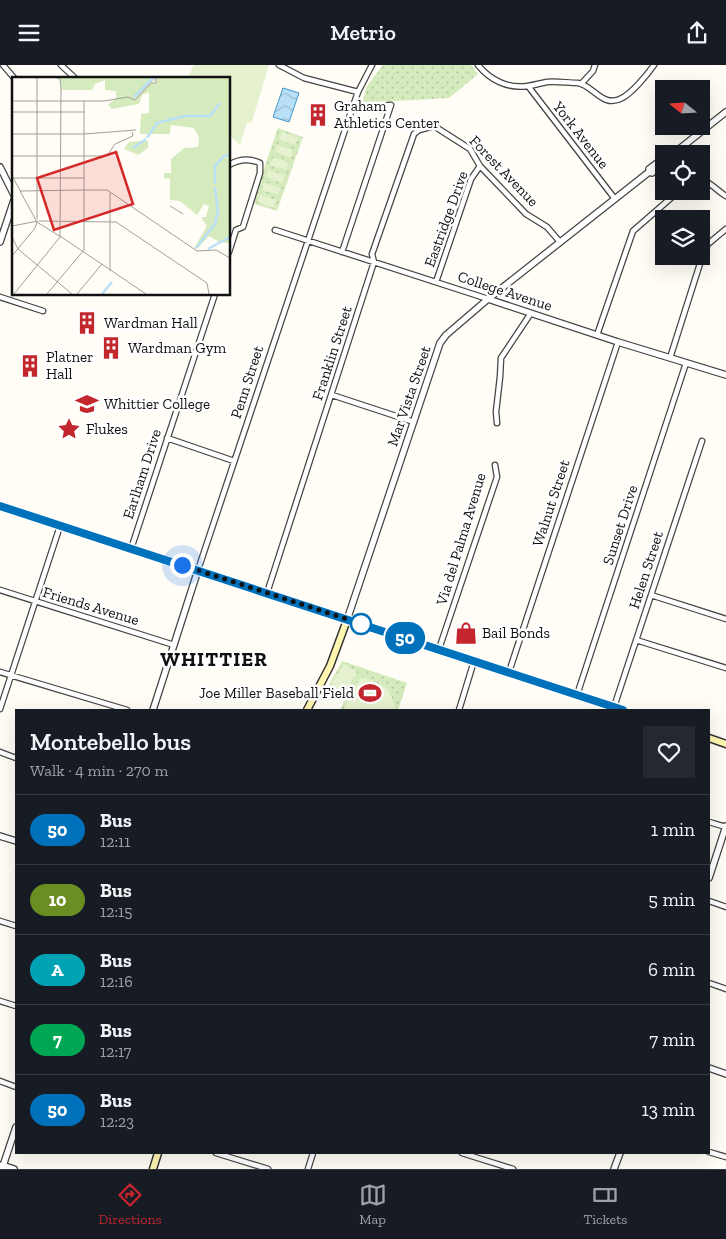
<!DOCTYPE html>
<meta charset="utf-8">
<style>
:root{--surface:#171b24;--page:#242831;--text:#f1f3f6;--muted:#9ea1a6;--line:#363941;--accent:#c4262e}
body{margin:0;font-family:"Zilla Slab",serif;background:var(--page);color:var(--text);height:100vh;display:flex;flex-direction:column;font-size:19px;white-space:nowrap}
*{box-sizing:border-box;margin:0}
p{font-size:16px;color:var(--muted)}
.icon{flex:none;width:28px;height:28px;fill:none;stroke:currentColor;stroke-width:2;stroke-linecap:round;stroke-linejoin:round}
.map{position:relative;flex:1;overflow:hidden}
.panel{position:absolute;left:15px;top:644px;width:695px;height:445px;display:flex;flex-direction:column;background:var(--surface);border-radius:0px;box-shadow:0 5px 20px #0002}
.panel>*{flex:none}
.badge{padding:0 10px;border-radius:16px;font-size:18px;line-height:32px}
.needle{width:32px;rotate:288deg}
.controls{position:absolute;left:655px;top:15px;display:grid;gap:10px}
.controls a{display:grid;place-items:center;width:55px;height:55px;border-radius:0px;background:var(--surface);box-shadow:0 5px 20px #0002;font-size:25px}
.you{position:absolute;width:25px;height:25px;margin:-12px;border:4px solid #fff;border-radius:50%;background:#1a73e8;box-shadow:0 0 0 8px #1a73e833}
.map>.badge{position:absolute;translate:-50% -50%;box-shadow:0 0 0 2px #fff}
.round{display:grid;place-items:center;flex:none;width:52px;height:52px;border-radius:0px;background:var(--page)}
.overview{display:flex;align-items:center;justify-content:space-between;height:85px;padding:0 15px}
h1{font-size:24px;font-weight:600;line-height:38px}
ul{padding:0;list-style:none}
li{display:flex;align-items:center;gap:15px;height:70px;padding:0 15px;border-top:1px solid var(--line)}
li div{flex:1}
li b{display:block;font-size:19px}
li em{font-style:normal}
li .badge{min-width:55px;font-weight:700;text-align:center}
header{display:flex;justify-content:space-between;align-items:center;height:65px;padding:0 15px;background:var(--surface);font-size:22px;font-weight:600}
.tabs{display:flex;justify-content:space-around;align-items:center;height:70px;border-top:1px solid var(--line);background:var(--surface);font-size:14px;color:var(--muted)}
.tabs a{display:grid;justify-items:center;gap:2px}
.tabs .on{color:var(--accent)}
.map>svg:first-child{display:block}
</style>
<header><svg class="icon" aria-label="menu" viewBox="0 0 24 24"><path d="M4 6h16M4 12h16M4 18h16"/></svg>Metrio<svg class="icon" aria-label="share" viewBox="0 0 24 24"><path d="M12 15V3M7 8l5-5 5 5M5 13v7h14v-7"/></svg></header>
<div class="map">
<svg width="726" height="1104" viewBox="0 0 726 1104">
<defs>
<pattern id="green-dots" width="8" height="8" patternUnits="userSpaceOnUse" patternTransform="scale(1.25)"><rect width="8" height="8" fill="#d5ebbd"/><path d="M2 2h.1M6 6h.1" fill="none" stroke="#b6c8a1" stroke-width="1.8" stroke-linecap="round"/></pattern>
<pattern id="water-waves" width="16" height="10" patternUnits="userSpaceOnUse" patternTransform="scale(1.25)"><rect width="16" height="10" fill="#b9e0f7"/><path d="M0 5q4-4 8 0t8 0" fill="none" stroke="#9ebfd3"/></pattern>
</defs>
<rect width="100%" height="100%" fill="#fffdf5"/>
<path fill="url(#green-dots)" d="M 383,0 L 471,0 L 478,9 L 449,33 L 362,38 L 367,21 Z
M 278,63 L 303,72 L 277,146 L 252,138 Z
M 342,596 L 407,618 L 398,645 L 341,645 L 345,631 L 329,620 Z"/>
<path fill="#e6f2cf" d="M 194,0 L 269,0 L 252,57 L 247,58 L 240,80 L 229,70 L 229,14 L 187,14 Z
M 282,67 L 298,73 L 295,80 L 279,75 Z
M 277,80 L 293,85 L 291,93 L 275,87 Z
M 273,92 L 289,98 L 286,105 L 270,100 Z
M 268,105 L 285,110 L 282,118 L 266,112 Z
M 264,117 L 280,123 L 278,130 L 262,125 Z
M 260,130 L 276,135 L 274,143 L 258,137 Z
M 344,599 L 357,607 L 348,622 L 337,624 L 332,618 Z
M 362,612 C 384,619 390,622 396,645 L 344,645 L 350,627 Z"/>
<path fill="url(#water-waves)" stroke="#3f96cf" d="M 283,23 L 299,28 L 289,57 L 273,52 Z"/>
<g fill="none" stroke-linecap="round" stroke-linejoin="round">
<defs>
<path id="minor" d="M 3,0 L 15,14
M 61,0 L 76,14
M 279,0 L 304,13 L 358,27
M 478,0 C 490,15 508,24 528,21 C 535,20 541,18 547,17 C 557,16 568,18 578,18 C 593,20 603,44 622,33 C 632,28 647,10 654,0
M 581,19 L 593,6 L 595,0
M 528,21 L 615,134
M 229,100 C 239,94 249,93 260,98 L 260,108 L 243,162 L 236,165 L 229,187
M 701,114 C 712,118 717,126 726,131
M 275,165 L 488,234
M 342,187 L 391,40 L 352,44
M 436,217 L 471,114 L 480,101
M 0,232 L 43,246
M 597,270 L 633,166 L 679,126
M 670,293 L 704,186 L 708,179 L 726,164
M 332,330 L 414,357
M 497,358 L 496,347 L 500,312 L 501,293 L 531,248
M 167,373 L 234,396
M 131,484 L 215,229
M 198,505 L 352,44 L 358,27 L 372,0
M 0,525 L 174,580
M 267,528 L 374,197 L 372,189 L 414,69 L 419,65 L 434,61 L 470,84 L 480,101 L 526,149 L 547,162 L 560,177
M 651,530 L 726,554
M 636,575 L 726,603
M 439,584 L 497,412 L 495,400
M 0,607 L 127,645
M 509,607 L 618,277
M 577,630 L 686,298
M 614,642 L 702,376
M 0,644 L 60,461
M 459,645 L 474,596
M 0,687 L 16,693
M 709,757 L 726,762
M 709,836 L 726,842
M 0,856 L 16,861
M 709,918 L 726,924
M 0,936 L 16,941
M 0,1016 L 16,1022
M 709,1087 L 726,1092
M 216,1088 L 268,1104
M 462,1088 L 513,1104
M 308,1104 L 313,1088"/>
<path id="tertiary" d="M 673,89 L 726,47
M 0,102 L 14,130
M 649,107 L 649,104 L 664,93
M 0,177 L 14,135
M 488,234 L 618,277 L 726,310
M 347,555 L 440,278 L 446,270 L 488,234 L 649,107 L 652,108 L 664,98
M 153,645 L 198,505
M 0,771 L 16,776
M 709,813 L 726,761
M 709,1003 L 726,1009
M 2,1100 L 14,1104
M 2,1104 L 16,1062
M 614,1104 L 620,1088"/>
<path id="secondary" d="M 0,441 L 623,645
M 307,645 L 330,601 L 347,555
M 709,673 L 726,679
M 153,1104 L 158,1088"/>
</defs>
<use href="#minor" stroke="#444" stroke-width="7"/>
<use href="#tertiary" stroke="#444" stroke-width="8"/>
<use href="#secondary" stroke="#333" stroke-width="9"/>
<use href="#minor" stroke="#fff" stroke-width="4.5"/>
<use href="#tertiary" stroke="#fff" stroke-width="5.5"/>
<use href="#secondary" stroke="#fff6b0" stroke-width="6"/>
</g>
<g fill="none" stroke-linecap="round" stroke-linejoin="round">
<defs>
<path id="line" d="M 0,441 L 623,645"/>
</defs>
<use href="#line" stroke="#fff" stroke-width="11"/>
<use href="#line" stroke="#0072bc" stroke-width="8"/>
<path stroke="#111" stroke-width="5" stroke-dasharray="0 9" d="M 182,500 L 362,559 L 361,559"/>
</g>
<defs>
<symbol id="building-bare" viewBox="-9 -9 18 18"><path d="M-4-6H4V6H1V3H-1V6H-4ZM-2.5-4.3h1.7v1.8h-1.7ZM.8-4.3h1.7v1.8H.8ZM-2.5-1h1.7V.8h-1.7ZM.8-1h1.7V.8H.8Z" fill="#c4262e" stroke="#fff" stroke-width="2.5" paint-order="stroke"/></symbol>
<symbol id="university-bare" viewBox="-9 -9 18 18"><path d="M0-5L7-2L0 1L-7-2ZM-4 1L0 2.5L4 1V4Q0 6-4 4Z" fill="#c4262e" stroke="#fff" stroke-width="2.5" paint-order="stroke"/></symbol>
<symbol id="sight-bare" viewBox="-9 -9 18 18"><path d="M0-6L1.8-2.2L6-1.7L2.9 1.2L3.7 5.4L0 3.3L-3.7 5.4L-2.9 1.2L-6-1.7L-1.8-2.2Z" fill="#c4262e" stroke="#fff" stroke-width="2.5" paint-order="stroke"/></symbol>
<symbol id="shop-bare" viewBox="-9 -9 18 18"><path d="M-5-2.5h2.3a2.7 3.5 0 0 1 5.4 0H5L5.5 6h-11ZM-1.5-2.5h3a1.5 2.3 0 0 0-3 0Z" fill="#c4262e" stroke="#fff" stroke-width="2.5" paint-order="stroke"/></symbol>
<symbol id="stadium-bare" viewBox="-9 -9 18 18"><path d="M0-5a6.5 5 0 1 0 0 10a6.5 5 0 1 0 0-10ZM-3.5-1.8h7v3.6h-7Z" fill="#c4262e" stroke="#fff" stroke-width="2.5" paint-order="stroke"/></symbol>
</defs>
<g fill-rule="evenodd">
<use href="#building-bare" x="302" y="34" width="32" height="32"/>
<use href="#building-bare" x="71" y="242" width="32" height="32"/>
<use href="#building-bare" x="95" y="267" width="32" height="32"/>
<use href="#building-bare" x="14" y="285" width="32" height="32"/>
<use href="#university-bare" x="71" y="323" width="32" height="32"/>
<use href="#sight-bare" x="53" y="348" width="32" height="32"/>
<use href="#shop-bare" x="450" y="552" width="32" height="32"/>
<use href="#stadium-bare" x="354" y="612" width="32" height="32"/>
</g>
<circle fill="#fff" stroke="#0072bc" stroke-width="2.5" cx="361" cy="559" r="10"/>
<g text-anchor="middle" stroke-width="5" stroke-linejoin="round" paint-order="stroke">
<g font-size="15" fill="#111" stroke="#fff" text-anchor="start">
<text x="334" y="46">Graham<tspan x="334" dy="17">Athletics Center</tspan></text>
<text x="104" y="263">Wardman Hall</text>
<text x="128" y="288">Wardman Gym</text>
<text x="46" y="297">Platner<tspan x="46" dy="17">Hall</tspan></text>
<text x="104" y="344">Whittier College</text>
<text x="86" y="369">Flukes</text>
<text x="482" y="573">Bail Bonds</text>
<text x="354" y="633" text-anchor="end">Joe Miller Baseball Field</text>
</g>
<g font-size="15" fill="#111" stroke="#fff">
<text transform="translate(581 70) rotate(52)" y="5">York Avenue</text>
<text transform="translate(504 106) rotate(46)" y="5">Forest Avenue</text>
<text transform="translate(446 154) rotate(-70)" y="5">Eastridge Drive</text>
<text transform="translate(505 226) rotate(18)" y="5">College Avenue</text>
<text transform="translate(332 288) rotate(-72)" y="5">Franklin Street</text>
<text transform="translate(247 317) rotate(-72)" y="5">Penn Street</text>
<text transform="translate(409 331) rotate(-71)" y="5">Mar Vista Street</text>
<text transform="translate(142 409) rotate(-72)" y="5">Earlham Drive</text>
<text transform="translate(551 438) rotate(-72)" y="5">Walnut Street</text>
<text transform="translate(620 460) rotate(-72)" y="5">Sunset Drive</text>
<text transform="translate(461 474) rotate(-73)" y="5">Via del Palma Avenue</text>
<text transform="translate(646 505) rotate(-72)" y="5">Helen Street</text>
<text transform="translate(91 541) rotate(17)" y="5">Friends Avenue</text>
</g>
<g font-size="20" font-weight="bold" letter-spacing="1" fill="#111" stroke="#fff">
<text x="214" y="601">WHITTIER</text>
</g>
</g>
<g transform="translate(12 12)">
<rect width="218" height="218" fill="#fffdf5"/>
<path d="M 48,0 L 146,0 L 124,20 L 139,6 L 146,7 L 144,3 L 149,0 L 217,0 L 217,166 L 207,165 L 197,159 L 185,172 L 182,171 L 195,149 L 189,140 L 194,140 L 197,129 L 192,127 L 185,138 L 168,124 L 158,123 L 158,102 L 152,101 L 152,96 L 159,96 L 159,82 L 172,71 L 186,70 L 187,60 L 182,51 L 159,48 L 158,57 L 128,57 L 129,37 L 137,36 L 137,15 L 130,18 L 127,27 L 100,32 L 96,28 L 104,21 L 104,14 L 93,13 L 93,3 L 83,7 L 80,13 L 50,13 ZM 128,64 L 136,64 L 136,71 L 126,78 L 112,72 L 117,65 Z" fill="#d5ebbd"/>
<path fill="none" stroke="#b9e0f7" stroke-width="2.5" d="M 122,20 L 142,0M 135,61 L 145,46 L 173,39 L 198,39 L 208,26M 121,71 L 134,62M 203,107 L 203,89 L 212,79 L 218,78M 203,110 L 206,136 L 203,144M 184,171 L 205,144M 196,172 L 218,160M 90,217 L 100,205"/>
<path fill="none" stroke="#a09f9a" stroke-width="1" d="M 0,24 L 25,24M 25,24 L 92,24 L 116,20 L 123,23 L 139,6 L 145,6 L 143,3 L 147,0M 72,24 L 72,57 L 124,53M 0,35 L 72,35M 0,57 L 72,57 L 72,173 L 35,217M 0,79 L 95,79 L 103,67 L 121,59 L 120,55M 0,99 L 9,115M 1,101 L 72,101M 72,113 L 95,113 L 185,174 L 204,173 L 218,181M 8,114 L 25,145 L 49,160M 8,114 L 72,113M 158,129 L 171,137M 25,142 L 25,0M 27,144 L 104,145 L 195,206 L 197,217M 0,149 L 26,144M 48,159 L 134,217M 0,160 L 6,172 L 60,217M 0,179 L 23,151 L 25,145M 98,194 L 98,116M 2,217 L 48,160 L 49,11 L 48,2 L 43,0M 65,217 L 90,187"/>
<path fill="#d62828" fill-opacity="0.15" stroke="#d62828" stroke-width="2.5" d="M 104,75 L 121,127 L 42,153 L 25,101 Z"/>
<rect width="218" height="218" fill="none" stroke="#111" stroke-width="2.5"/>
</g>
</svg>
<div class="controls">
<a><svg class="needle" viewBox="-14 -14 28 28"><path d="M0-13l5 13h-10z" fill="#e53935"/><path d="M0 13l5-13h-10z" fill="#9ea1a6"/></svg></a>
<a><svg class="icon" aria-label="locate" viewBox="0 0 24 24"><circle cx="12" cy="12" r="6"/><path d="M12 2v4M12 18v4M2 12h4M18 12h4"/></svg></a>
<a><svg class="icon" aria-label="layers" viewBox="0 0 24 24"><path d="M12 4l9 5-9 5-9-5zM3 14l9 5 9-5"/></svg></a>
</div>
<div class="you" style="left:182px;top:500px"></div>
<b class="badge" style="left:405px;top:573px;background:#0072bc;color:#fff">50</b>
<section class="panel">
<div class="overview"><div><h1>Montebello bus</h1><p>Walk · 4 min · 270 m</p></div><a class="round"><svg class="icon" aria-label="heart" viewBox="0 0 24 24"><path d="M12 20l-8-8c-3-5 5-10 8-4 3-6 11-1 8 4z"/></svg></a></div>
<ul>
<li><span class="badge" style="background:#0072bc;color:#fff">50</span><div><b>Bus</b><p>12:11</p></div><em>1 min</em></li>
<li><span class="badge" style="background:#6b8e23;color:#fff">10</span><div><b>Bus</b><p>12:15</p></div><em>5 min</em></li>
<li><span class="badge" style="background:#00a3b4;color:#fff">A</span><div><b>Bus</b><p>12:16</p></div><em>6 min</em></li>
<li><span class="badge" style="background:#00a651;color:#fff">7</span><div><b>Bus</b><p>12:17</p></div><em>7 min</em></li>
<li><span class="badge" style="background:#0072bc;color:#fff">50</span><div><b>Bus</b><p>12:23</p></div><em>13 min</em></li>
</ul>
</section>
</div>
<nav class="tabs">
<a class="on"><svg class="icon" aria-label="directions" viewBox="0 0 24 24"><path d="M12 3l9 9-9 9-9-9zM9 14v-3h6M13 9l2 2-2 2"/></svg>Directions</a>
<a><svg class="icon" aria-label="map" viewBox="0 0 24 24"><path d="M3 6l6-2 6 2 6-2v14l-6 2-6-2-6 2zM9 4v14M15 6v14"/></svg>Map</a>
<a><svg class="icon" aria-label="tickets" viewBox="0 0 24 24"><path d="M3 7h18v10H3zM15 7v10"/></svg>Tickets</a>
</nav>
